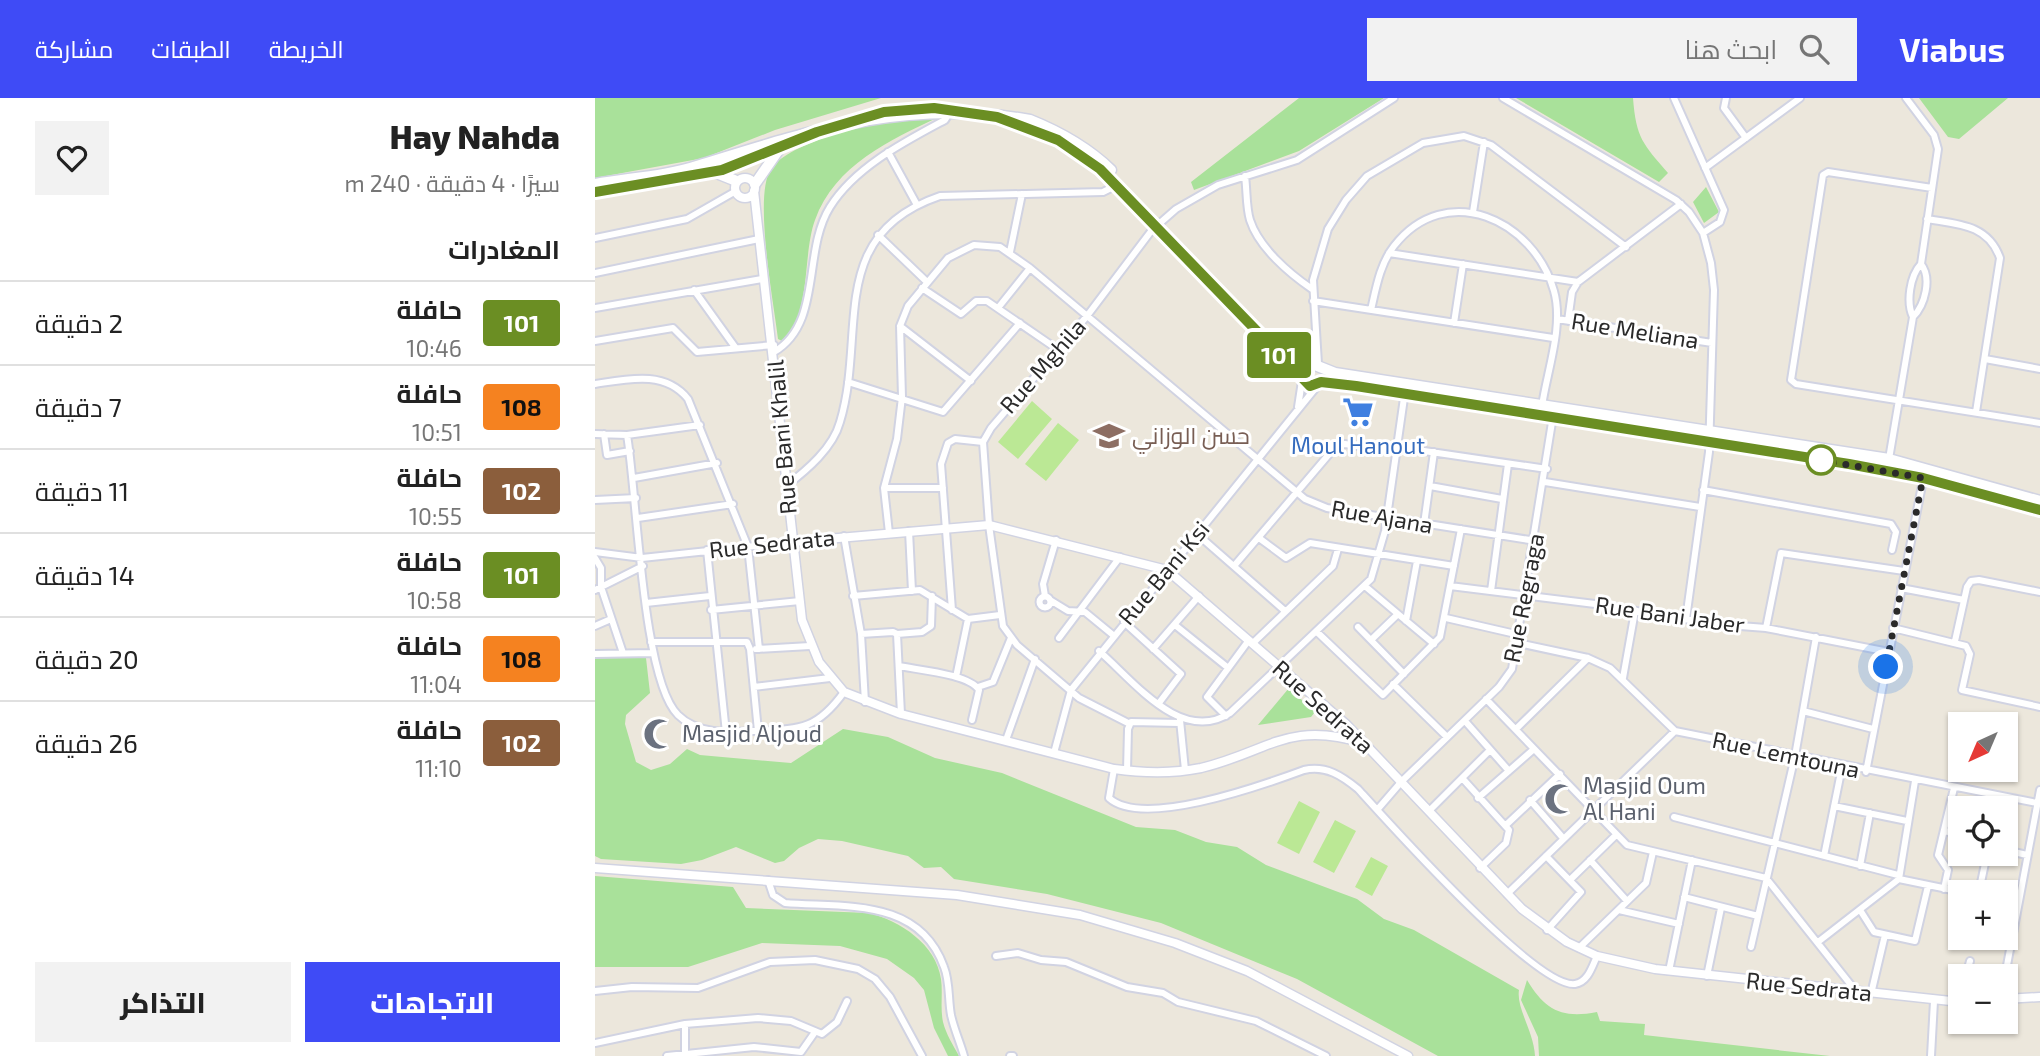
<!DOCTYPE html>
<html lang="ar">
<meta charset="utf-8">
<style>
:root{--surface:#fff;--page:#f2f2f2;--text:#222;--muted:#767676;--line:#e0e0e0;--accent:#3f4bf6}
body{margin:0;font-family:"Exo 2",Cairo,sans-serif;background:var(--page);color:var(--text);direction:rtl;height:100vh;display:flex;flex-direction:column;font-size:26px;white-space:nowrap}
*{box-sizing:border-box;margin:0}
p{font-size:23px;color:var(--muted)}
.icon{flex:none;width:38px;height:38px;fill:none;stroke:currentColor;stroke-width:2;stroke-linecap:round;stroke-linejoin:round}
.map{position:relative;flex:1;overflow:hidden;direction:ltr}
.panel{display:flex;flex-direction:column;background:var(--surface);width:595px}
.panel>*{flex:none}
.badge{padding:0 14px;border-radius:5px;font-size:24px;line-height:46px}
.needle{width:46px;rotate:224deg}
.controls{position:absolute;left:1353px;top:614px;display:grid;gap:14px}
.controls a{display:grid;place-items:center;width:70px;height:70px;border-radius:0px;background:var(--surface);box-shadow:0 2px 5px #0004;font-size:35px}
.you{position:absolute;width:35px;height:35px;margin:-18px;border:5px solid #fff;border-radius:50%;background:#1a73e8;box-shadow:0 0 0 10px #1a73e833}
.map>.badge{position:absolute;translate:-50% -50%;box-shadow:0 0 0 4px #fff}
h2{padding:0 35px;font-size:26px;line-height:63px}
.round{display:grid;place-items:center;flex:none;width:74px;height:74px;border-radius:0px;background:var(--page)}
.headline{display:flex;align-items:center;justify-content:space-between;height:119px;padding:0 35px}
h1{font-size:33px;font-weight:800;line-height:52px}
.button{display:flex;gap:14px;margin-top:auto;padding:14px 35px}
.button a{flex:1;height:80px;border-radius:0px;background:var(--accent);color:#fff;font-size:28px;font-weight:800;line-height:80px;text-align:center}
.button a+a{background:var(--page);color:var(--text)}
ul{padding:0;list-style:none}
li{display:flex;align-items:center;gap:21px;height:84px;padding:0 35px;border-top:2px solid var(--line)}
li div{flex:1}
li b{display:block;font-size:26px}
li em{font-style:normal}
li .badge{min-width:77px;font-weight:700;text-align:center}
header{display:flex;align-items:center;gap:42px;box-sizing:border-box;height:98px;padding:0 35px;background:var(--accent);color:#fff}
header strong{font-size:33px}
nav{display:flex;gap:38px;margin-inline-start:auto;font-size:24px}
.search{width:490px;height:63px;background:var(--page);display:flex;align-items:center;gap:18px;box-sizing:border-box;padding:0 24px;border-radius:0px;color:var(--muted);font-size:26px}
main{display:flex;flex:1;min-height:0}
.map>svg:first-child{display:block}
</style>
<header>
<strong>Viabus</strong>
<div class="search"><svg class="icon" aria-label="search" viewBox="0 0 24 24"><circle cx="10" cy="10" r="6"/><path d="M15 15l6 6"/></svg>ابحث هنا</div>
<nav><a>الخريطة</a><a>الطبقات</a><a>مشاركة</a></nav>
</header>
<main>
<div class="map">
<svg width="1445" height="958" viewBox="0 0 1445 958">
<rect width="100%" height="100%" fill="#ece7dc"/>
<path fill="#a9e19a" d="M 0,0 L 286,0 L 180,32 L 109,60 L 0,80 Z
M 704,0 L 789,0 L 704,53 L 599,92 L 596,84 Z
M 921,0 L 1038,0 C 1041,40 1048,46 1073,75 L 1064,84 Z
M 1324,0 L 1413,0 L 1364,41 L 1353,39 Z
M 309,18 L 344,19 C 295,42 240,67 220,122 C 207,157 217,218 187,243 L 183,241 C 179,206 158,97 176,71 C 194,44 277,25 309,18 Z
M 1111,89 L 1124,114 L 1109,125 L 1098,104 Z
M 0,560 L 51,560 L 55,595 L 31,617 L 30,626 L 41,664 L 56,672 L 75,666 L 92,651 L 105,657 L 196,665 L 248,631 L 293,639 L 340,660 L 407,675 L 541,729 L 580,732 L 611,744 L 642,749 L 671,767 L 762,801 L 789,821 L 819,832 L 924,892 C 921,910 939,934 940,958 L 843,958 L 702,881 L 566,825 L 452,796 L 359,781 L 346,769 L 329,770 L 313,758 L 247,743 L 223,741 L 204,750 L 189,763 L 180,765 L 141,749 L 107,762 L 86,766 L 6,761 L 0,758 Z
M 694,590 L 720,614 L 716,619 L 663,627 Z
M 0,778 L 138,789 L 151,810 L 274,815 C 305,823 341,846 346,881 C 348,895 345,910 348,924 C 351,936 358,947 364,958 L 353,958 L 339,930 L 329,892 L 319,880 L 292,861 L 245,848 L 167,845 L 93,869 L 0,869 Z
M 932,882 C 950,912 967,921 1002,914 L 1005,923 L 1050,926 L 1049,937 L 1235,958 L 944,958 L 943,939 L 926,902 Z"/>
<path fill="#bbe895" d="M 437,303 L 457,321 L 423,361 L 403,344 Z
M 463,325 L 484,342 L 451,383 L 430,366 Z
M 704,703 L 725,714 L 704,756 L 682,745 Z
M 740,722 L 761,733 L 739,775 L 718,764 Z
M 776,759 L 793,768 L 777,798 L 760,789 Z"/>
<g fill="none" stroke-linecap="round" stroke-linejoin="round">
<defs>
<path id="minor" d="M 908,0 L 1081,102 L 1094,114 L 1108,135 L 1116,165 L 1119,192 L 1114,354 L 1091,521
M 1079,0 L 1129,112 L 1125,124 L 1108,135
M 1131,0 L 1129,10 L 1151,40
M 293,54 L 322,107
M 1110,70 L 1205,0
M 650,78 C 652,93 651,109 655,122 C 664,150 695,176 717,191
M 1337,90 L 1233,74 L 1228,77 L 1196,282 L 1201,286 L 1445,325
M 878,114 L 889,44
M 1332,121 C 1362,126 1393,126 1405,160 L 1381,314
M 283,137 L 332,184
M 0,140 L 92,121 L 141,93
M 415,154 L 427,96
M 794,155 L 983,184
M 0,175 L 164,141
M 327,190 L 366,216 L 381,203 L 392,203 L 462,251
M 99,192 L 140,249
M 718,203 L 958,240
M 0,210 L 167,181
M 403,210 L 435,170
M 776,212 C 781,190 785,166 799,148 C 851,81 939,122 959,193 C 969,228 952,273 947,308
M 1318,219 C 1330,207 1337,180 1326,166
M 962,221 L 1117,245
M 973,223 L 977,194 L 983,184 L 1086,106
M 859,225 L 868,166
M 305,228 L 376,283
M 0,243 L 78,230 L 102,254 L 179,247
M 179,254 C 228,225 207,154 235,109 C 260,69 309,44 350,22 L 355,14
M 1390,261 L 1445,271
M 723,266 L 718,182 L 733,131 L 751,102 L 772,78 L 828,45 L 869,38 L 896,47 L 1031,149
M 253,284 L 348,314 L 425,225
M 0,286 C 33,281 70,272 93,301 L 153,449 L 164,551
M 703,309 L 707,283
M 0,336 L 32,337 L 105,327
M 9,336 L 12,357 L 35,353
M 32,337 C 42,395 47,582 83,617 C 102,636 133,635 158,633 C 204,631 221,633 249,594
M 802,349 L 952,371
M 1294,361 L 1318,219 C 1311,204 1315,178 1326,166 L 1343,51 L 1339,37 L 1311,0
M 39,380 L 122,365
M 950,384 L 1105,409
M 191,388 C 212,372 238,350 245,324 C 272,235 230,137 345,98 L 508,94 L 522,87
M 835,388 L 907,401
M 289,390 L 348,390
M 1108,392 L 1296,426 L 1301,434 L 1297,452
M 0,402 L 41,400
M 43,420 L 138,406
M 829,426 L 839,354
M 314,433 L 317,493
M 294,435 L 289,390 L 302,341 L 307,299 L 305,228 L 313,208 L 353,160 L 379,147 L 405,149 L 435,170 L 710,401 L 732,410 L 941,443
M 602,436 L 690,513
M 249,438 L 266,536 L 270,604
M 664,440 L 691,460 L 715,445 L 859,468
M 112,452 L 131,635
M 0,454 L 47,460 L 197,444
M 0,460 L 6,470 L 6,489 L 28,555
M 639,468 L 741,348 L 750,346 L 801,354
M 855,488 L 1000,506 L 1119,526 L 1171,530 L 1294,554
M 771,489 L 803,516
M 1306,490 L 1369,502
M 0,492 L 48,468
M 896,493 L 913,366
M 258,498 L 325,492 L 373,521 L 405,517
M 450,498 L 448,486 L 461,442
M444.5 504a5.5 5.5 0 1 1 11 0a5.5 5.5 0 1 1-11 0Z
M 455,502 L 473,513 L 490,514 L 518,537
M 51,505 L 115,498
M 116,512 L 205,503
M 357,512 L 346,366 L 353,345 L 360,341 L 388,344
M 851,520 L 925,537
M 811,523 L 822,463
M 529,524 L 586,576 L 564,605
M 580,527 L 632,569
M 0,528 L 16,521
M 763,529 L 809,576
M 1171,530 L 1186,455 L 1309,473
M 1298,530 L 1371,548 L 1375,556 L 1367,592 L 1445,609
M 722,534 L 788,597 L 845,539 L 866,431
M 266,536 L 298,534 L 302,536 L 306,616
M 302,536 L 327,534 L 336,528 L 337,498
M 464,540 L 525,459
M 776,542 L 803,516 L 839,546
M 1360,543 L 1372,489 L 1376,483 L 1384,482 L 1445,494
M 56,544 L 152,544 L 155,551 L 163,633
M 658,545 L 738,468 L 743,451
M 923,545 L 993,560 L 1015,570 L 1080,633 L 1442,705
M 161,551 L 215,548
M 558,551 L 604,498
M 504,553 C 538,582 586,647 635,615 L 776,481 L 790,433 L 810,293
M 0,556 L 58,555
M 304,568 C 323,572 374,576 384,592 L 377,622
M 361,579 L 373,521
M 1028,580 L 1040,513
M 798,586 L 852,639
M 159,589 L 235,580
M 383,589 L 398,584 L 416,540
M 891,601 L 1032,747 L 1171,780 L 1260,892
M 1208,613 L 1278,631
M 631,618 L 612,599 L 654,542
M 585,622 L 590,672
M 870,623 L 914,673
M 535,626 L 484,600 L 422,547 L 408,528 L 394,427 L 388,344 L 396,330 L 492,218 L 557,132 L 581,111 L 623,87 L 702,62 L 799,0
M 921,631 L 993,560
M 411,642 L 440,561
M 459,655 L 476,592 L 723,287
M 519,671 L 514,700 C 548,731 671,686 709,672 C 731,667 747,678 763,691 C 793,724 942,891 980,886 C 993,884 997,869 1002,858
M 532,673 L 533,631 L 536,624 L 585,625
M 1271,674 L 1329,377
M 868,681 L 914,732 L 911,745 L 885,770
M 883,700 L 939,651
M 935,702 L 968,740
M 1239,708 L 1312,723
M 782,712 L 807,683 L 904,589 L 917,571 L 958,318
M 834,713 L 895,652
M 1079,719 L 1303,777
M 911,727 L 965,676
M 1350,733 L 1365,737
M 1410,752 L 1432,757
M 951,758 L 986,794 L 952,832
M 1229,758 L 1247,669
M 995,762 L 1032,803
M 1265,768 L 1275,715
M 976,781 L 1021,737
M 1304,781 L 1367,794
M 173,782 L 178,797 L 190,805 C 249,810 324,799 349,869 C 355,884 353,901 356,917 C 359,931 365,944 369,958
M 1349,791 L 1353,772 L 1343,757 L 1359,690
M 1384,794 L 1392,756
M 912,796 L 1080,633
M 1089,799 L 1163,818
M 1410,804 L 1422,807
M 1024,812 L 1084,826
M 1265,812 L 1279,834 L 1320,843 L 1333,788
M 1223,844 L 1304,781 L 1320,683
M 1156,849 L 1200,658 L 1221,539
M 984,850 L 1051,785 L 1058,754
M 401,858 L 423,855 L 446,862 L 471,864 L 532,889 L 568,895 L 583,904 L 661,923 L 731,958
M 1074,873 L 1097,762
M 1112,878 L 1126,810
M 1371,878 L 1375,863
M 1410,878 L 1445,692
M 0,893 L 37,889 L 103,890 L 175,864 L 220,862 L 263,871 L 280,881 L 295,899 L 327,958
M 1276,896 L 1290,837
M 90,926 L 90,955
M 0,945 L 90,926 L 163,920 L 196,923 L 227,936 L 242,924 L 252,903
M 72,958 L 159,949 L 206,954 L 220,934
M 415,958 L 418,958
M 1336,958 L 1339,903"/>
<path id="tertiary" d="M140 90a10 10 0 1 1 20 0a10 10 0 1 1-20 0Z
M 159,93 L 207,522 L 224,564 L 249,594 L 306,616 L 519,671 C 548,675 577,676 606,670 C 673,654 693,622 768,645
M 197,444 L 394,427 L 572,472 L 752,627 L 927,811 L 972,844 L 1002,858 L 1060,871 L 1365,904
M 0,770 L 362,797 L 485,817 L 580,845 L 652,873 L 813,958
M 1410,901 L 1445,899"/>
<path id="secondary" d="M 119,74 L 139,82
M 0,86 C 34,80 72,78 105,67 C 217,32 315,0 435,22 C 465,34 492,49 516,72
M 160,86 L 185,50
M 0,94 L 127,72 L 222,34 L 289,14 L 339,10 L 402,19 L 463,42 L 505,71 L 715,288 L 726,284 L 761,288 L 1254,366 L 1328,380 L 1445,412
M 680,245 L 705,261 L 740,275 L 1294,361 L 1445,403"/>
</defs>
<use href="#minor" stroke="#d1d3e2" stroke-width="10"/>
<use href="#tertiary" stroke="#d1d3e2" stroke-width="11"/>
<use href="#secondary" stroke="#d1d3e2" stroke-width="13"/>
<use href="#minor" stroke="#fff" stroke-width="6"/>
<use href="#tertiary" stroke="#fff" stroke-width="8"/>
<use href="#secondary" stroke="#fff" stroke-width="10"/>
</g>
<g fill="none" stroke-linecap="round" stroke-linejoin="round">
<defs>
<path id="line" d="M 0,94 L 127,72 L 222,34 L 289,14 L 339,10 L 402,19 L 463,42 L 505,71 L 715,288 L 726,284 L 761,288 L 1254,366 L 1328,380 L 1445,412"/>
</defs>
<use href="#line" stroke="#fff" stroke-width="16"/>
<use href="#line" stroke="#6b8e23" stroke-width="10"/>
<path stroke="#2a2a2a" stroke-width="7" stroke-dasharray="0 12.6" d="M 1226,362 L 1328,380 L 1291,569"/>
</g>
<defs>
<symbol id="supermarket-bare" viewBox="-9 -9 18 18"><path d="M-6-5.5h2.5l.6 2H6L4.5 2H-2.5L-4.4-4H-6ZM-1.5 3.2a1.3 1.3 0 1 0 .1 0ZM3 3.2a1.3 1.3 0 1 0 .1 0Z" fill="#3f7fe0" stroke="#fff" stroke-width="2.5" paint-order="stroke"/></symbol>
<symbol id="school-bare" viewBox="-9 -9 18 18"><path d="M0-5L7-2L0 1L-7-2ZM-4 1L0 2.5L4 1V4Q0 6-4 4Z" fill="#8d6e63" stroke="#fff" stroke-width="2.5" paint-order="stroke"/></symbol>
<symbol id="mosque-bare" viewBox="-9 -9 18 18"><path d="M3.5-4.9A6 6 0 1 0 3.5 4.9A5 5 0 1 1 3.5-4.9Z" fill="#6b7280" stroke="#fff" stroke-width="2.5" paint-order="stroke"/></symbol>
</defs>
<g fill-rule="evenodd">
<use href="#supermarket-bare" x="741" y="292" width="44" height="44"/>
<use href="#school-bare" x="492" y="316" width="44" height="44"/>
<use href="#mosque-bare" x="42" y="614" width="44" height="44"/>
<use href="#mosque-bare" x="943" y="679" width="44" height="44"/>
</g>
<circle fill="#fff" stroke="#6b8e23" stroke-width="3.5" cx="1226" cy="362" r="14"/>
<g text-anchor="middle" stroke-width="6" stroke-linejoin="round" paint-order="stroke">
<g font-size="23" fill="#2a2a2a" stroke="#fff">
<text transform="translate(1040 233) rotate(9)" y="8">Rue Meliana</text>
<text transform="translate(448 268) rotate(-49)" y="8">Rue Mghila</text>
<text transform="translate(187 339) rotate(-95)" y="8">Rue Bani Khalil</text>
<text transform="translate(787 419) rotate(10)" y="8">Rue Ajana</text>
<text transform="translate(177 446) rotate(-6)" y="8">Rue Sedrata</text>
<text transform="translate(569 475) rotate(-50)" y="8">Rue Bani Ksi</text>
<text transform="translate(929 500) rotate(-79)" y="8">Rue Regraga</text>
<text transform="translate(1075 517) rotate(8)" y="8">Rue Bani Jaber</text>
<text transform="translate(728 609) rotate(42)" y="8">Rue Sedrata</text>
<text transform="translate(1191 657) rotate(12)" y="8">Rue Lemtouna</text>
<text transform="translate(1214 889) rotate(6)" y="8">Rue Sedrata</text>
</g>
<g font-size="23" fill="#785e54" stroke="#fff" text-anchor="start">
<text x="537" y="346">حسن الوزاني</text>
</g>
<g font-size="23" fill="#366cbe" stroke="#fff">
<text x="763" y="356">Moul Hanout</text>
</g>
<g font-size="23" fill="#5b616d" stroke="#fff" text-anchor="start">
<text x="87" y="644">Masjid Aljoud</text>
<text x="988" y="696">Masjid Oum<tspan x="988" dy="26">Al Hani</tspan></text>
</g>
</g>
</svg>
<div class="controls">
<a><svg class="needle" viewBox="-14 -14 28 28"><path d="M0-13l5 13h-10z" fill="#e53935"/><path d="M0 13l5-13h-10z" fill="#767676"/></svg></a>
<a><svg class="icon" aria-label="locate" viewBox="0 0 24 24"><circle cx="12" cy="12" r="6"/><path d="M12 2v4M12 18v4M2 12h4M18 12h4"/></svg></a>
<a>+</a>
<a>−</a>
</div>
<div class="you" style="left:1291px;top:569px"></div>
<b class="badge" style="left:684px;top:257px;background:#6b8e23;color:#fff">101</b>
</div>
<section class="panel">
<div class="headline"><div><h1>Hay Nahda</h1><p>سيرًا · 4 دقيقة · 240 m</p></div><a class="round"><svg class="icon" aria-label="heart" viewBox="0 0 24 24"><path d="M12 20l-8-8c-3-5 5-10 8-4 3-6 11-1 8 4z"/></svg></a></div>
<h2>المغادرات</h2>
<ul>
<li><span class="badge" style="background:#6b8e23;color:#fff">101</span><div><b>حافلة</b><p>10:46</p></div><em>2 دقيقة</em></li>
<li><span class="badge" style="background:#f58220;color:#111">108</span><div><b>حافلة</b><p>10:51</p></div><em>7 دقيقة</em></li>
<li><span class="badge" style="background:#8b5e3c;color:#fff">102</span><div><b>حافلة</b><p>10:55</p></div><em>11 دقيقة</em></li>
<li><span class="badge" style="background:#6b8e23;color:#fff">101</span><div><b>حافلة</b><p>10:58</p></div><em>14 دقيقة</em></li>
<li><span class="badge" style="background:#f58220;color:#111">108</span><div><b>حافلة</b><p>11:04</p></div><em>20 دقيقة</em></li>
<li><span class="badge" style="background:#8b5e3c;color:#fff">102</span><div><b>حافلة</b><p>11:10</p></div><em>26 دقيقة</em></li>
</ul>
<div class="button"><a>الاتجاهات</a><a>التذاكر</a></div>
</section>
</main>
